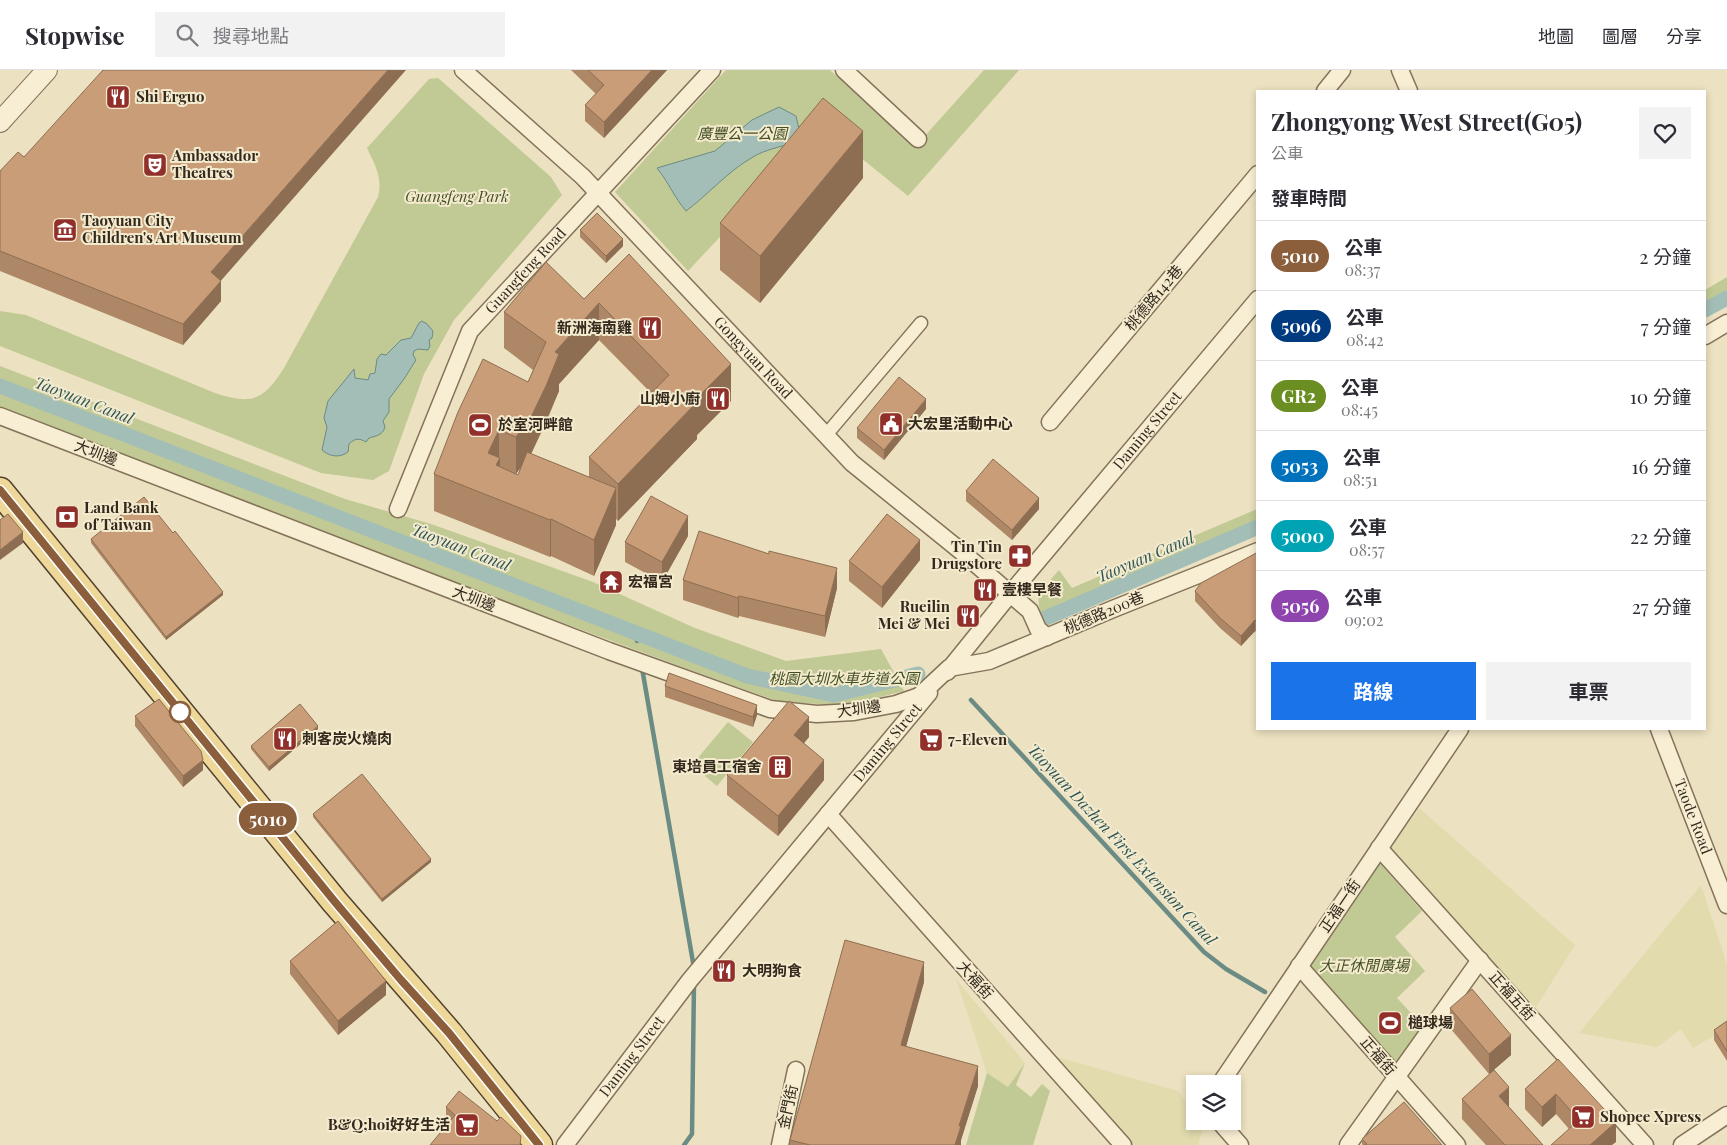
<!DOCTYPE html>
<html lang="zh-TW">
<meta charset="utf-8">
<style>
:root{--surface:#fff;--page:#f2f2f3;--text:#2b2b33;--muted:#7c7c81;--line:#e1e1e2;--accent:#1a73e8}
body{margin:0;font-family:"Playfair Display","Noto Sans TC",serif;background:var(--page);color:var(--text);height:100vh;display:flex;flex-direction:column;font-size:19px;white-space:nowrap}
*{box-sizing:border-box;margin:0}
p{font-size:16px;color:var(--muted)}
.icon{flex:none;width:28px;height:28px;fill:none;stroke:currentColor;stroke-width:2;stroke-linecap:round;stroke-linejoin:round}
.map{position:relative;flex:1;overflow:hidden}
.panel{position:absolute;left:1256px;top:20px;width:450px;height:640px;display:flex;flex-direction:column;background:var(--surface);border-radius:0px;box-shadow:0 2px 8px #0003}
.panel>*{flex:none}
.badge{padding:0 10px;border-radius:16px;font-size:18px;line-height:32px}
.tools{position:absolute;left:1186px;top:1005px;display:grid;gap:10px}
.tools a{display:grid;place-items:center;width:55px;height:55px;border-radius:0px;background:var(--surface);box-shadow:0 2px 8px #0003;font-size:25px}
.map>.badge{position:absolute;translate:-50% -50%;box-shadow:0 0 0 2px #fff}
h2{padding:0 15px;font-size:19px;line-height:45px}
.round{display:grid;place-items:center;flex:none;width:52px;height:52px;border-radius:0px;background:var(--page)}
.summary{display:flex;align-items:center;justify-content:space-between;height:85px;padding:0 15px}
h1{font-size:24px;font-weight:700;line-height:38px}
.button{display:flex;gap:10px;margin-top:auto;padding:10px 15px}
.button a{flex:1;height:58px;border-radius:0px;background:var(--accent);color:#fff;font-size:20px;font-weight:700;line-height:58px;text-align:center}
.button a+a{background:var(--page);color:var(--text)}
ul{padding:0;list-style:none}
li{display:flex;align-items:center;gap:15px;height:70px;padding:0 15px;border-top:1px solid var(--line)}
li div{flex:1}
li b{display:block;font-size:19px}
li em{font-style:normal}
li .badge{min-width:55px;font-weight:700;text-align:center}
header{display:flex;align-items:center;gap:30px;box-sizing:border-box;height:70px;padding:0 25px;background:var(--surface);border-bottom:1px solid var(--line)}
header strong{font-size:24px}
nav{display:flex;gap:28px;margin-inline-start:auto;font-size:18px}
.search{width:350px;height:45px;background:var(--page);display:flex;align-items:center;gap:12px;box-sizing:border-box;padding:0 18px;border-radius:0px;color:var(--muted);font-size:19px}
.map>svg:first-child{display:block}
</style>
<header>
<strong>Stopwise</strong>
<div class="search"><svg class="icon" aria-label="search" viewBox="0 0 24 24"><circle cx="10" cy="10" r="6"/><path d="M15 15l6 6"/></svg>搜尋地點</div>
<nav><a>地圖</a><a>圖層</a><a>分享</a></nav>
</header>
<div class="map">
<svg width="1727" height="1075" viewBox="0 0 1727 1075">
<rect width="100%" height="100%" fill="#ece1c0"/>
<path fill="#e1dbae" d="M 1419,738 L 1575,875 L 1533,942 L 1388,781 Z
M 1701,815 L 1727,894 L 1727,958 L 1693,978 L 1681,959 L 1657,977 L 1579,963 Z
M 956,909 L 1025,993 L 1008,1017 L 987,1003 Z
M 1050,985 L 1178,1021 L 1195,1043 L 1195,1051 L 1202,1051 L 1204,1055 L 1198,1075 L 1132,1075 Z"/>
<path fill="#c1c995" d="M 726,0 L 830,0 L 914,78 L 984,0 L 1019,0 L 908,126 L 823,57 L 688,201 L 615,122 Z
M 438,8 L 551,107 L 562,125 L 454,250 L 424,304 L 389,401 L 373,410 L 321,403 L 0,276 L 0,241 L 26,245 L 215,323 C 252,335 263,331 284,298 L 378,127 C 383,108 375,95 367,78 L 429,9 Z
M 1727,207 L 1727,224 L 1705,236 L 1705,220 Z
M 0,296 L 345,429 L 431,454 L 593,512 L 695,558 L 786,591 L 881,579 L 904,621 L 845,636 L 777,631 L 709,607 L 0,344 Z
M 1257,439 L 1257,451 L 1040,546 L 1038,524 L 1059,500 L 1072,518 Z
M 728,652 L 753,672 L 717,716 L 692,695 Z
M 1378,791 L 1422,841 L 1395,867 L 1425,901 L 1397,928 L 1423,956 L 1394,997 L 1308,895 Z
M 1025,993 L 1016,1015 L 1031,1027 L 1042,1014 L 1050,1021 L 1033,1075 L 966,1075 L 987,1003 L 1008,1017 Z"/>
<path fill="#a3beb7" stroke="#6b8b85" d="M 779,37 L 796,46 L 799,59 L 793,73 C 780,77 764,80 753,87 C 728,101 709,124 686,141 C 674,127 669,113 657,98 L 715,81 L 752,50 Z
M 422,251 L 427,254 L 433,261 L 432,268 L 429,270 L 430,276 L 428,280 L 418,279 L 414,281 L 413,285 L 416,290 L 414,293 L 404,309 L 389,329 L 389,342 L 383,351 L 385,357 C 383,365 376,366 369,368 L 366,372 C 359,368 355,368 349,374 L 348,382 C 340,388 330,387 322,380 L 327,357 L 324,348 L 328,331 L 354,299 L 355,308 L 368,310 L 370,304 L 375,303 L 377,289 L 381,284 L 386,285 L 401,270 L 411,268 L 419,253 Z"/>
<g fill="none" stroke-linecap="round" stroke-linejoin="round">
<path stroke="#6b8b85" stroke-width="4.5" d="M 636,563 L 637,571
M 642,598 L 694,898
M 971,630 L 1204,882 L 1226,899 L 1265,922
M 684,1075 L 692,1064 L 694,913"/>
<path stroke="#a3beb7" stroke-width="15" d="M 1705,240 L 1727,228
M 0,316 L 747,606 L 834,625 L 918,604
M 1046,548 L 1258,457"/>
<defs>
<path id="pedestrian" d="M 826,365 L 921,253"/>
<g id="minor">
<path id="s1" d="M 463,0 L 583,107 L 852,393 L 962,482 L 1030,541 L 1038,559 L 1047,567"/>
<path d="M 844,0 L 918,69"/>
<path d="M 1400,0 L 1409,21"/>
<path d="M 1325,21 L 1342,0"/>
<path d="M 1705,266 L 1727,253"/>
<path d="M 0,346 L 609,581 L 770,639 L 817,644 L 854,642 L 896,634 L 919,626 L 949,598 L 989,591 L 1113,539 L 1258,481"/>
<path d="M 1050,352 L 1258,104"/>
<path id="s2" d="M 398,439 L 470,261 L 712,0"/>
<path id="s3" d="M 947,602 L 1010,524 L 1258,229"/>
<path id="s4" d="M 1659,659 L 1727,835"/>
<path d="M 828,744 L 1123,1075"/>
<path d="M 1379,778 L 1645,1075"/>
<path d="M 1299,896 L 1457,1075"/>
<path d="M 1220,1014 L 1460,659"/>
<path d="M 1219,1051 L 1240,1075"/>
<path id="s5" d="M 565,1075 L 690,910 L 929,623"/>
<path d="M 780,1075 L 796,1000"/>
<path d="M 1348,1075 L 1480,890"/>
<path d="M 1682,1075 L 1727,1045"/>
</g>
<path id="tertiary" d="M 0,52 L 47,0"/>
<path id="primary" d="M 0,421 L 335,832 L 449,963 L 539,1075"/>
</defs>
<use href="#pedestrian" stroke="#847259" stroke-width="15"/>
<use href="#minor" stroke="#847259" stroke-width="19"/>
<use href="#tertiary" stroke="#847259" stroke-width="22"/>
<use href="#primary" stroke="#52402d" stroke-width="29"/>
<use href="#pedestrian" stroke="#f7eed3" stroke-width="12"/>
<use href="#minor" stroke="#f7eed3" stroke-width="16"/>
<use href="#tertiary" stroke="#f7eed3" stroke-width="20"/>
<use href="#primary" stroke="#eed899" stroke-width="26"/>
</g>
<path fill="#ad8766" fill-rule="evenodd" d="M 571,0 L 667,0 L 604,68 L 585,51 L 585,35 L 596,24 Z
M 24,87 L 221,210 L 221,231 L 183,275 L 0,201 L 0,101 Z
M 863,108 L 760,233 L 720,200 L 720,153 Z
M 580,160 L 623,176 L 606,193 L 580,167 Z
M 629,184 L 731,331 L 697,365 L 697,369 L 618,451 L 616,449 L 616,455 L 594,506 L 551,486 L 550,487 L 434,441 L 434,404 L 528,312 L 533,300 L 504,278 L 504,242 L 584,229 ZM 599,270 L 651,323 L 589,387 L 589,407 L 531,384 L 546,353 L 559,321 L 559,314 ZM 521,396 L 518,405 L 516,404 Z
M 926,339 L 884,390 L 857,368 L 857,358 Z
M 966,421 L 1039,439 L 1012,470 L 966,431 Z
M 688,466 L 662,512 L 625,492 L 625,472 Z
M 91,469 L 223,525 L 166,570 L 91,473 Z
M 1258,482 L 1258,563 L 1255,561 L 1241,576 L 1220,558 L 1195,531 L 1195,521 Z
M 920,490 L 882,538 L 849,511 L 849,491 Z
M 683,510 L 837,518 L 825,567 L 739,546 L 738,548 L 683,530 Z
M 665,616 L 757,645 L 753,657 L 665,627 Z
M 135,646 L 203,700 L 183,717 L 135,656 Z
M 318,659 L 269,701 L 251,679 L 251,676 Z
M 809,667 L 804,673 L 824,710 L 778,766 L 727,725 L 727,705 Z
M 313,744 L 431,792 L 382,832 L 313,747 Z
M 290,891 L 386,925 L 338,965 L 290,904 Z
M 924,912 L 906,976 L 978,1016 L 961,1070 L 961,1075 L 790,1075 L 790,1070 Z
M 1450,938 L 1511,985 L 1489,1004 L 1450,958 Z
M 1727,951 L 1727,991 L 1714,970 L 1714,960 Z
M 1558,989 L 1616,1072 L 1569,1059 L 1556,1044 L 1542,1057 L 1525,1039 L 1525,1019 Z
M 1462,1029 L 1509,1037 L 1543,1075 L 1486,1075 L 1462,1049 Z
M 446,1037 L 521,1075 L 448,1053 L 446,1050 Z
M 1362,1069 L 1442,1075 L 1362,1075 Z"/>
<path fill="#8d6e53" d="M 388,0 L 406,0 L 211,222 L 211,202 Z
M 652,0 L 667,0 L 604,68 L 604,52 Z
M 863,61 L 863,108 L 760,233 L 760,186 Z
M 623,169 L 623,176 L 606,193 L 606,186 Z
M 221,211 L 221,231 L 183,275 L 183,254 Z
M 599,233 L 599,270 L 559,314 L 559,321 L 532,382 L 516,404 L 516,367 L 555,282 Z
M 731,294 L 731,331 L 697,365 L 697,369 L 618,451 L 618,414 L 695,330 Z
M 926,329 L 926,339 L 884,390 L 884,380 Z
M 499,360 L 499,390 L 500,388 L 500,425 L 488,383 Z
M 616,418 L 616,455 L 594,506 L 594,470 Z
M 1039,428 L 1039,439 L 1012,470 L 1012,460 Z
M 688,446 L 688,466 L 662,512 L 662,492 Z
M 551,449 L 551,486 L 550,487 L 550,450 Z
M 23,462 L 23,473 L 0,490 L 0,480 Z
M 920,470 L 920,490 L 882,538 L 882,517 Z
M 837,498 L 837,518 L 825,567 L 825,546 Z
M 223,522 L 223,525 L 166,570 L 166,567 Z
M 739,526 L 739,546 L 738,548 L 738,528 Z
M 1255,550 L 1255,561 L 1241,576 L 1241,566 Z
M 757,635 L 757,645 L 753,657 L 753,647 Z
M 809,647 L 809,667 L 794,685 L 794,665 Z
M 318,656 L 318,659 L 269,701 L 269,697 Z
M 203,690 L 203,700 L 183,717 L 183,706 Z
M 824,690 L 824,710 L 778,766 L 778,746 Z
M 431,789 L 431,792 L 382,832 L 382,829 Z
M 924,892 L 924,912 L 901,995 L 901,975 Z
M 386,911 L 386,925 L 338,965 L 338,951 Z
M 1511,965 L 1511,985 L 1489,1004 L 1489,984 Z
M 978,996 L 978,1016 L 961,1070 L 961,1075 L 955,1075 L 959,1056 Z
M 1509,1017 L 1509,1037 L 1499,1046 L 1499,1026 Z
M 1556,1024 L 1556,1044 L 1542,1057 L 1542,1037 Z
M 1616,1052 L 1616,1072 L 1612,1075 L 1590,1075 Z"/>
<path fill="#c99d77" stroke="#8d6e53" d="M 103,0 L 388,0 L 211,202 L 221,211 L 183,254 L 0,181 L 0,101 L 18,82 L 24,87 Z
M 588,0 L 652,0 L 604,52 L 585,35 L 604,15 Z
M 823,28 L 863,61 L 760,186 L 720,153 Z
M 597,143 L 623,169 L 606,186 L 580,160 Z
M 629,184 L 731,294 L 695,330 L 697,332 L 618,414 L 589,387 L 669,305 L 599,233 L 555,282 L 559,284 L 546,316 L 532,345 L 516,367 L 499,360 L 488,383 L 500,388 L 496,395 L 518,405 L 527,382 L 616,418 L 594,470 L 551,449 L 550,450 L 434,404 L 458,342 L 483,289 L 528,312 L 546,272 L 504,242 L 546,192 L 584,229 Z
M 899,307 L 926,329 L 884,380 L 857,358 Z
M 993,389 L 1039,428 L 1012,460 L 966,421 Z
M 651,426 L 688,446 L 662,492 L 625,472 Z
M 144,427 L 173,463 L 175,461 L 223,522 L 166,567 L 91,469 Z
M 8,444 L 23,462 L 0,480 L 0,450 Z
M 887,444 L 920,470 L 882,517 L 849,491 Z
M 699,461 L 769,484 L 769,481 L 837,498 L 825,546 L 739,526 L 738,528 L 683,510 Z
M 1258,482 L 1258,553 L 1255,550 L 1241,566 L 1220,548 L 1195,521 L 1201,513 Z
M 669,603 L 757,635 L 753,647 L 665,616 Z
M 159,629 L 201,681 L 203,690 L 183,706 L 135,646 Z
M 789,631 L 809,647 L 794,665 L 824,690 L 778,746 L 727,705 Z
M 300,634 L 318,656 L 269,697 L 251,676 Z
M 362,704 L 431,789 L 382,829 L 313,744 Z
M 338,851 L 386,911 L 338,951 L 290,891 Z
M 845,870 L 924,892 L 901,975 L 978,996 L 959,1056 L 961,1056 L 955,1075 L 810,1075 L 790,1070 Z
M 1472,919 L 1511,965 L 1489,984 L 1450,938 Z
M 1727,951 L 1727,981 L 1714,960 Z
M 1558,989 L 1616,1052 L 1590,1075 L 1551,1075 L 1579,1050 L 1556,1024 L 1542,1037 L 1525,1019 Z
M 1494,1000 L 1509,1017 L 1499,1026 L 1543,1075 L 1505,1075 L 1462,1029 Z
M 459,1021 L 497,1051 L 501,1047 L 521,1066 L 520,1075 L 430,1075 L 455,1045 L 446,1037 Z
M 1404,1032 L 1442,1075 L 1365,1075 L 1367,1074 L 1362,1069 Z"/>
<g fill="none" stroke-linecap="round" stroke-linejoin="round">
<defs>
<path id="line" d="M 0,420 L 335,832 L 401,910 L 449,963 L 539,1075"/>
</defs>
<use href="#line" stroke="#fff" stroke-width="11"/>
<use href="#line" stroke="#8b5e3c" stroke-width="8"/>
</g>
<defs>
<symbol id="restaurant-square" viewBox="-11 -11 22 22"><rect x="-9" y="-9" width="18" height="18" rx="4" fill="#912f2b" stroke="#f4ebcf"/><path d="M-5-6h1v4h1v-4h1v4h1v-4h1v5L-1.5 .5V6h-2V.5L-5-1ZM5-6V6H3V1.5H1.5Q1.5-4 5-6Z" fill="#fff"/></symbol>
<symbol id="theatre-square" viewBox="-11 -11 22 22"><rect x="-9" y="-9" width="18" height="18" rx="4" fill="#912f2b" stroke="#f4ebcf"/><path d="M-5-5.5Q0-4 5-5.5V0Q5 5 0 6Q-5 5-5 0ZM-3.3-2.5H-1v1.5H-3.3ZM1-2.5H3.3v1.5H1ZM-2.8 1Q0 5.5 2.8 1Z" fill="#fff"/></symbol>
<symbol id="museum-square" viewBox="-11 -11 22 22"><rect x="-9" y="-9" width="18" height="18" rx="4" fill="#912f2b" stroke="#f4ebcf"/><path d="M0-6L6-3V-2H-6V-3ZM-5-1h2V3h-2ZM-1-1h2V3h-2ZM3-1h2V3H3ZM-6 4H6V6H-6Z" fill="#fff"/></symbol>
<symbol id="civic-square" viewBox="-11 -11 22 22"><rect x="-9" y="-9" width="18" height="18" rx="4" fill="#912f2b" stroke="#f4ebcf"/><path d="M-.6-6.5H3V-4.5H.6V-3L4-1V1h2V6H-6V1h2V-1L-.6-3ZM-1.2 2.5V6h2.4V2.5Z" fill="#fff"/></symbol>
<symbol id="stadium-square" viewBox="-11 -11 22 22"><rect x="-9" y="-9" width="18" height="18" rx="4" fill="#912f2b" stroke="#f4ebcf"/><path d="M0-5a6.5 5 0 1 0 0 10a6.5 5 0 1 0 0-10ZM-3.5-1.8h7v3.6h-7Z" fill="#fff"/></symbol>
<symbol id="bank-square" viewBox="-11 -11 22 22"><rect x="-9" y="-9" width="18" height="18" rx="4" fill="#912f2b" stroke="#f4ebcf"/><path d="M-6-4H6V4H-6ZM0-2.3a2.3 2.3 0 1 0 0 4.6a2.3 2.3 0 1 0 0-4.6Z" fill="#fff"/></symbol>
<symbol id="pharmacy-square" viewBox="-11 -11 22 22"><rect x="-9" y="-9" width="18" height="18" rx="4" fill="#912f2b" stroke="#f4ebcf"/><path d="M-2-6h4v4h4v4h-4v4h-4v-4h-4v-4h4Z" fill="#fff"/></symbol>
<symbol id="temple-square" viewBox="-11 -11 22 22"><rect x="-9" y="-9" width="18" height="18" rx="4" fill="#912f2b" stroke="#f4ebcf"/><path d="M0-6L5-2H3V0L6.5 2.5H4V6H1.5V3h-3V6H-4V2.5H-6.5L-3 0V-2H-5Z" fill="#fff"/></symbol>
<symbol id="supermarket-square" viewBox="-11 -11 22 22"><rect x="-9" y="-9" width="18" height="18" rx="4" fill="#912f2b" stroke="#f4ebcf"/><path d="M-6-5.5h2.5l.6 2H6L4.5 2H-2.5L-4.4-4H-6ZM-1.5 3.2a1.3 1.3 0 1 0 .1 0ZM3 3.2a1.3 1.3 0 1 0 .1 0Z" fill="#fff"/></symbol>
<symbol id="building-square" viewBox="-11 -11 22 22"><rect x="-9" y="-9" width="18" height="18" rx="4" fill="#912f2b" stroke="#f4ebcf"/><path d="M-4-6H4V6H1V3H-1V6H-4ZM-2.5-4.3h1.7v1.8h-1.7ZM.8-4.3h1.7v1.8H.8ZM-2.5-1h1.7V.8h-1.7ZM.8-1h1.7V.8H.8Z" fill="#fff"/></symbol>
</defs>
<g fill-rule="evenodd">
<use href="#restaurant-square" x="104" y="13" width="28" height="28"/>
<use href="#theatre-square" x="141" y="81" width="28" height="28"/>
<use href="#museum-square" x="51" y="146" width="28" height="28"/>
<use href="#restaurant-square" x="636" y="244" width="28" height="28"/>
<use href="#restaurant-square" x="704" y="315" width="28" height="28"/>
<use href="#civic-square" x="877" y="340" width="28" height="28"/>
<use href="#stadium-square" x="466" y="341" width="28" height="28"/>
<use href="#bank-square" x="53" y="433" width="28" height="28"/>
<use href="#pharmacy-square" x="1006" y="472" width="28" height="28"/>
<use href="#temple-square" x="597" y="498" width="28" height="28"/>
<use href="#restaurant-square" x="971" y="506" width="28" height="28"/>
<use href="#restaurant-square" x="954" y="532" width="28" height="28"/>
<use href="#restaurant-square" x="271" y="655" width="28" height="28"/>
<use href="#supermarket-square" x="917" y="656" width="28" height="28"/>
<use href="#building-square" x="766" y="683" width="28" height="28"/>
<use href="#restaurant-square" x="710" y="887" width="28" height="28"/>
<use href="#stadium-square" x="1376" y="939" width="28" height="28"/>
<use href="#supermarket-square" x="1569" y="1033" width="28" height="28"/>
<use href="#supermarket-square" x="453" y="1041" width="28" height="28"/>
</g>
<circle fill="#fff" stroke="#8b5e3c" stroke-width="2.5" cx="180" cy="642" r="10"/>
<g text-anchor="middle" stroke-width="4" stroke-linejoin="round" paint-order="stroke">
<g font-size="15" font-weight="bold" fill="#34291d" stroke="#f4ebcf" text-anchor="start">
<text x="136" y="32">Shi Erguo</text>
<text x="172" y="91">Ambassador<tspan x="172" dy="17">Theatres</tspan></text>
<text x="82" y="156">Taoyuan City<tspan x="82" dy="17">Children's Art Museum</tspan></text>
<text x="632" y="263" text-anchor="end">新洲海南雞</text>
<text x="700" y="334" text-anchor="end">山姆小廚</text>
<text x="908" y="359">大宏里活動中心</text>
<text x="498" y="360">於室河畔館</text>
<text x="84" y="443">Land Bank<tspan x="84" dy="17">of Taiwan</tspan></text>
<text x="1002" y="482" text-anchor="end">Tin Tin<tspan x="1002" dy="17">Drugstore</tspan></text>
<text x="628" y="517">宏福宮</text>
<text x="1002" y="525">壹樓早餐</text>
<text x="950" y="542" text-anchor="end">Rueilin<tspan x="950" dy="17">Mei &amp; Mei</tspan></text>
<text x="302" y="674">刺客炭火燒肉</text>
<text x="948" y="675">7-Eleven</text>
<text x="762" y="702" text-anchor="end">東培員工宿舍</text>
<text x="742" y="906">大明狗食</text>
<text x="1408" y="958">槌球場</text>
<text x="1600" y="1052">Shopee Xpress</text>
<text x="450" y="1060" text-anchor="end">B&amp;Q;hoi好好生活</text>
</g>
<g font-size="15" font-style="italic" fill="#435024" stroke="#f4ebcf">
<text x="742" y="69">廣豐公一公園</text>
<text x="457" y="132">Guangfeng Park</text>
<text x="844" y="614">桃園大圳水車步道公園</text>
<text x="1364" y="901">大正休閒廣場</text>
</g>
<g font-size="15" fill="#34291d" stroke="#f4ebcf">
<text dy="5" stroke="none"><textPath href="#s2" startOffset="274">Guangfeng Road</textPath></text>
<text transform="translate(1154 228) rotate(-50)" y="5">桃德路142巷</text>
<text dy="5" stroke="none"><textPath href="#s1" startOffset="409">Gongyuan Road</textPath></text>
<text dy="5" stroke="none"><textPath href="#s3" startOffset="314">Daming Street</textPath></text>
<text transform="translate(96 383) rotate(21)" y="5">大圳邊</text>
<text transform="translate(474 529) rotate(21)" y="5">大圳邊</text>
<text transform="translate(1104 543) rotate(-23)" y="5">桃德路200巷</text>
<text transform="translate(859 639) rotate(-8)" y="5">大圳邊</text>
<text dy="5" stroke="none"><textPath href="#s5" startOffset="516">Daming Street</textPath></text>
<text dy="5" stroke="none"><textPath href="#s4" startOffset="94">Taode Road</textPath></text>
<text transform="translate(1340 836) rotate(-56)" y="5">正福一街</text>
<text transform="translate(975 910) rotate(48)" y="5">大福街</text>
<text transform="translate(1512 926) rotate(48)" y="5">正福五街</text>
<text dy="5" stroke="none"><textPath href="#s5" startOffset="111">Daming Street</textPath></text>
<text transform="translate(1378 986) rotate(49)" y="5">正福街</text>
<text transform="translate(788 1037) rotate(-78)" y="5">金門街</text>
</g>
<g font-size="16" font-style="italic" fill="#2c5453" stroke="#f4ebcf">
<text transform="translate(84 330) rotate(21)" y="6">Taoyuan Canal</text>
<text transform="translate(461 477) rotate(21)" y="6">Taoyuan Canal</text>
<text transform="translate(1145 487) rotate(-23)" y="6">Taoyuan Canal</text>
<text transform="translate(1122 774) rotate(47)" y="6">Taoyuan Dazhen First Extension Canal</text>
</g>
</g>
</svg>
<div class="tools">
<a><svg class="icon" aria-label="layers" viewBox="0 0 24 24"><path d="M12 4l9 5-9 5-9-5zM3 14l9 5 9-5"/></svg></a>
</div>
<b class="badge" style="left:268px;top:749px;background:#8b5e3c;color:#fff">5010</b>
<section class="panel">
<div class="summary"><div><h1>Zhongyong West Street(G05)</h1><p>公車</p></div><a class="round"><svg class="icon" aria-label="heart" viewBox="0 0 24 24"><path d="M12 20l-8-8c-3-5 5-10 8-4 3-6 11-1 8 4z"/></svg></a></div>
<h2>發車時間</h2>
<ul>
<li><span class="badge" style="background:#8b5e3c;color:#fff">5010</span><div><b>公車</b><p>08:37</p></div><em>2 分鐘</em></li>
<li><span class="badge" style="background:#003b80;color:#fff">5096</span><div><b>公車</b><p>08:42</p></div><em>7 分鐘</em></li>
<li><span class="badge" style="background:#6b8e23;color:#fff">GR2</span><div><b>公車</b><p>08:45</p></div><em>10 分鐘</em></li>
<li><span class="badge" style="background:#0072bc;color:#fff">5053</span><div><b>公車</b><p>08:51</p></div><em>16 分鐘</em></li>
<li><span class="badge" style="background:#00a3b4;color:#fff">5000</span><div><b>公車</b><p>08:57</p></div><em>22 分鐘</em></li>
<li><span class="badge" style="background:#8e44ad;color:#fff">5056</span><div><b>公車</b><p>09:02</p></div><em>27 分鐘</em></li>
</ul>
<div class="button"><a>路線</a><a>車票</a></div>
</section>
</div>
